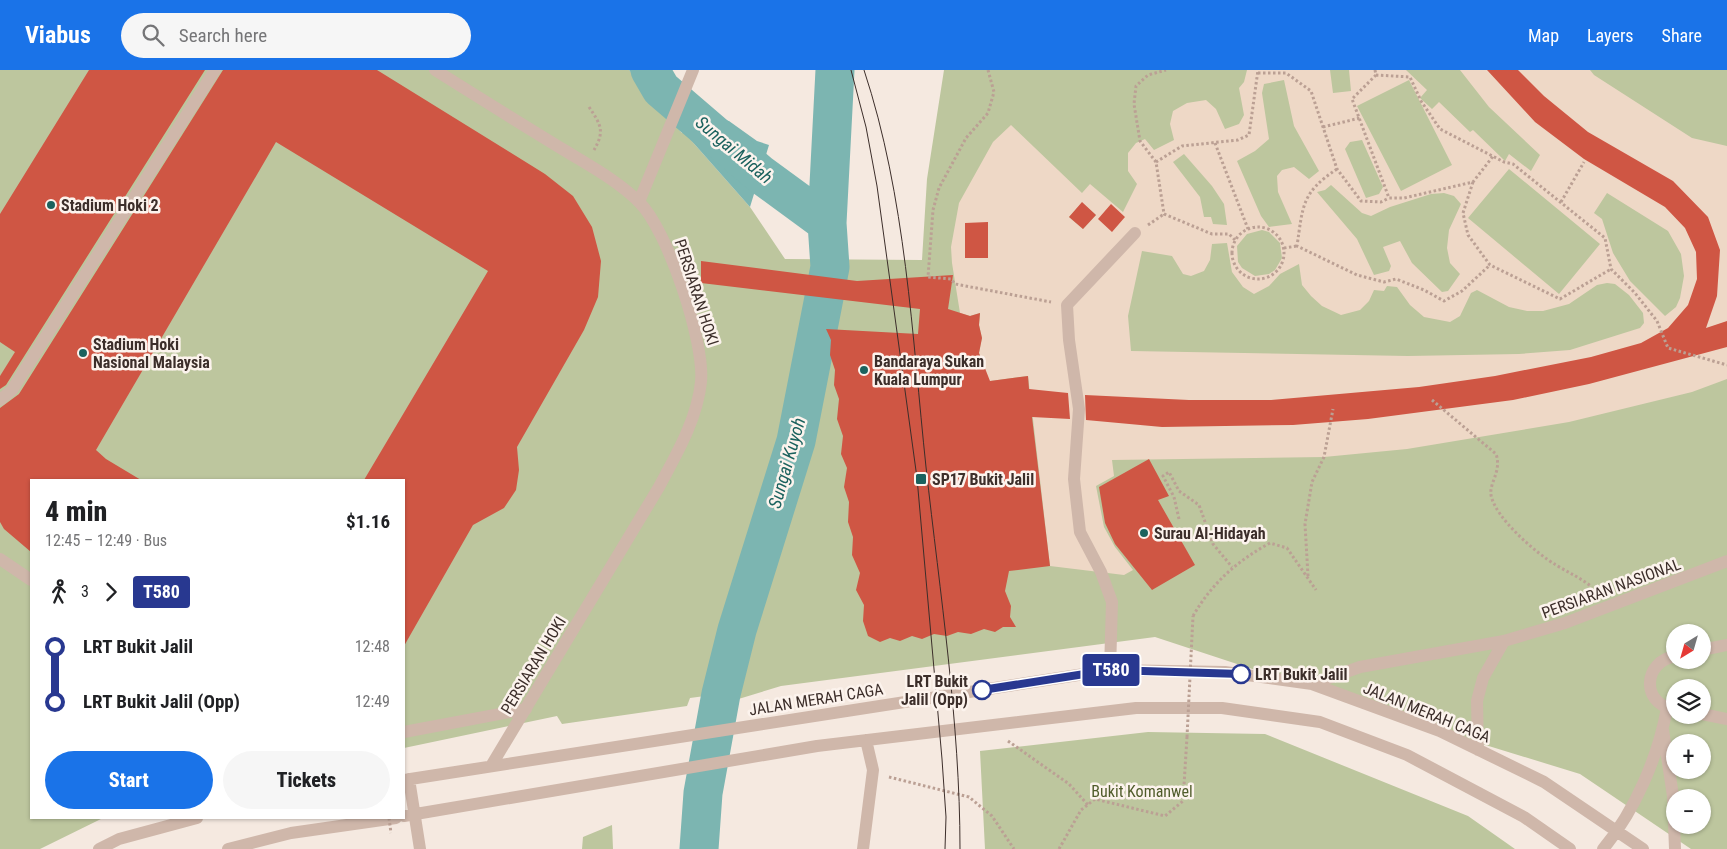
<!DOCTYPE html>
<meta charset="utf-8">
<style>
:root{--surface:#fff;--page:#f6f6f6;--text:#202124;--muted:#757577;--accent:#1a73e8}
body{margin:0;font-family:"Roboto Condensed",sans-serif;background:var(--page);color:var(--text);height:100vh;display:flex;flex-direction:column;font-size:19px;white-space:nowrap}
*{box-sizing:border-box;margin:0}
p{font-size:16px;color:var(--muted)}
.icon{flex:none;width:28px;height:28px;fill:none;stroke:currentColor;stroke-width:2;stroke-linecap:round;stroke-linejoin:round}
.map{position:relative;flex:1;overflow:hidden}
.panel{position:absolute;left:30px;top:409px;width:375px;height:340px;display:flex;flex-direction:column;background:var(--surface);border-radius:0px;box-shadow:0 1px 4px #0004}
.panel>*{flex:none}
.badge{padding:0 10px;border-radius:4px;font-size:18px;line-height:32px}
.needle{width:32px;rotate:217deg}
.controls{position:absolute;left:1666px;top:554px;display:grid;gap:10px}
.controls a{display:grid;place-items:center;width:45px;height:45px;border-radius:50%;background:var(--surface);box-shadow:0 1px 4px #0004;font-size:25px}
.map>.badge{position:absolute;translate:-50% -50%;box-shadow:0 0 0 2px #fff}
.legs{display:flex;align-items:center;gap:8px;height:55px;padding:0 15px;font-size:16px}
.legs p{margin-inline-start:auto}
.headline{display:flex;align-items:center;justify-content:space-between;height:85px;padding:0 15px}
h1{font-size:28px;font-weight:800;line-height:38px}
.cta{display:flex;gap:10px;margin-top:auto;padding:10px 15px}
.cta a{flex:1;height:58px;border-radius:30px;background:var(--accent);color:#fff;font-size:20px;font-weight:800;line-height:58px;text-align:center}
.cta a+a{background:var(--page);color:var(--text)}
ul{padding:0 15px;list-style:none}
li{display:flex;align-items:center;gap:18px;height:55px;font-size:19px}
li i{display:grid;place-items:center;width:8px;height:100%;margin:0 6px;background:currentColor}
li i::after{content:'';width:12px;height:12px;margin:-6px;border:4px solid;border-radius:50%;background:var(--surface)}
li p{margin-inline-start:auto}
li:first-child i{background:linear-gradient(#0000 50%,currentColor 0)}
li:last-child i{background:linear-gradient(currentColor 50%,#0000 0)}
header{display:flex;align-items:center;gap:30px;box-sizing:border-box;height:70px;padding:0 25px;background:var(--accent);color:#fff}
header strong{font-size:24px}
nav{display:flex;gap:28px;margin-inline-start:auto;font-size:18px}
.search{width:350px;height:45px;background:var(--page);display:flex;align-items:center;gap:12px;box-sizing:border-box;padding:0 18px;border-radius:28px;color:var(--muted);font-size:19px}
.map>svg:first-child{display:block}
</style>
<header>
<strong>Viabus</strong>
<div class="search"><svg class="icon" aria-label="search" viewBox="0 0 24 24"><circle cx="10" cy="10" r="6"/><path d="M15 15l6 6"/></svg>Search here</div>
<nav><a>Map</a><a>Layers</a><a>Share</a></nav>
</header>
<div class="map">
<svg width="1727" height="779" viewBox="0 0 1727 779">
<rect width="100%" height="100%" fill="#f5e9e0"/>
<path fill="#bdc69e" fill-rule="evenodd" d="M 0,0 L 629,0 L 750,137 L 785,189 L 922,190 L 927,109 L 944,0 L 1727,0 L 1727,779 L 1691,779 L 1580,704 L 1440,661 L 1155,567 L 781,616 L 732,631 L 735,622 L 690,628 L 687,636 L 562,654 L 557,646 L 404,678 L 404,410 L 31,410 L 31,748 L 103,748 L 40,779 L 0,779 ZM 1675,562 L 1702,562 L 1702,590 L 1675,590 ZM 1675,618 L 1702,618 L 1702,645 L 1675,645 ZM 1675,672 L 1702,672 L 1702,700 L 1675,700 ZM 1675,728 L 1702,728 L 1702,755 L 1675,755 Z
M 1148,662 L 1265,664 L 1468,746 L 1515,779 L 985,779 L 980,681 Z
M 612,755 L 613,779 L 582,779 L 583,767 Z"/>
<path fill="#eed8c6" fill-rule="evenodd" d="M 1247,0 L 1330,0 L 1333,23 L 1351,21 L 1349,0 L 1406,0 L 1427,20 L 1420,28 L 1432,39 L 1439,32 L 1470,62 L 1473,60 L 1505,91 L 1509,84 L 1531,101 L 1540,85 L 1489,37 L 1460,0 L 1590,0 L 1594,5 L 1692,68 L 1727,76 L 1727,309 L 1692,322 L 1569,352 L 1407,379 L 1324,387 L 1112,390 L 1114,406 L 1096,416 L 1104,457 L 1115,477 L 1133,500 L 1124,505 L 1050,496 L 1028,306 L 983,312 L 985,299 L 979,283 L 982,268 L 979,255 L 980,243 L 970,246 L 960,243 L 952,193 L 951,177 L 959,133 L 993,72 L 1011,55 L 1082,123 L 1090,114 L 1123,142 L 1137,114 L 1128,101 L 1128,83 L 1136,73 L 1145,69 L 1154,80 L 1174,70 L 1170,54 L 1173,41 L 1187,33 L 1206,30 L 1216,39 L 1225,59 L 1239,54 L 1244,45 L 1239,18 L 1244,12 ZM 1284,10 L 1294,56 L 1319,101 L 1309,109 L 1294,97 L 1282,100 L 1277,106 L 1278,122 L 1292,154 L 1269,157 L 1261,146 L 1237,91 L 1255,81 L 1269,69 L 1262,23 L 1264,14 ZM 1409,10 L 1452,95 L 1401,121 L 1357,36 ZM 1362,70 L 1383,117 L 1379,124 L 1366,128 L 1345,79 L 1350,72 ZM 1184,84 L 1212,116 L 1224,134 L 1227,155 L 1213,154 L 1211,147 L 1204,147 L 1200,127 L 1173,92 ZM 1509,99 L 1600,174 L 1559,224 L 1468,148 ZM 1331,115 L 1362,143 L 1371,146 L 1390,137 L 1431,124 L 1444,123 L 1454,126 L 1461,134 L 1449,160 L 1447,178 L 1450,193 L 1460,204 L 1448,221 L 1442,222 L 1412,193 L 1400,171 L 1383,177 L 1391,196 L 1389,201 L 1374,205 L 1357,169 L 1317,122 L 1325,120 ZM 1607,123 L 1668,161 L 1681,184 L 1684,206 L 1680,228 L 1676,237 L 1665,246 L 1630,211 L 1613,183 L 1602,149 L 1594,143 ZM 1082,133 L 1096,145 L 1083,159 L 1069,147 ZM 965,153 L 988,153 L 988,188 L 965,188 ZM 1262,160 L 1269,162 L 1280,173 L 1282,188 L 1275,200 L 1269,204 L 1255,206 L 1242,198 L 1238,192 L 1237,176 L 1247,164 ZM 1227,173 L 1232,202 L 1243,217 L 1254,224 L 1269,216 L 1280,204 L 1299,194 L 1302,215 L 1311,226 L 1322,236 L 1341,245 L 1360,240 L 1369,231 L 1374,220 L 1384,221 L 1387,216 L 1397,217 L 1410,235 L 1424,247 L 1450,252 L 1460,246 L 1471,223 L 1477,220 L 1509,237 L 1527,241 L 1543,241 L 1569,234 L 1597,215 L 1607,213 L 1615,214 L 1629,225 L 1643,243 L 1644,253 L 1640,258 L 1570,280 L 1519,284 L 1408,286 L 1131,281 L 1128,246 L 1142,181 L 1172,186 L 1183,204 L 1191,206 L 1204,201 L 1210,190 L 1212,174 Z"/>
<path fill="#7cb5b1" d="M 629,0 L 660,0 L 662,7 L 708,46 L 729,51 L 757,71 L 769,75 L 750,137 Z"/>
<path fill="#f5e9e0" d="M 670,10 L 695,31 L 682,63 L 659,37 Z"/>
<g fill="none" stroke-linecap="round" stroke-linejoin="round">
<path stroke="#7cb5b1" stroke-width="39" d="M 650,0 L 661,19 L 760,104 L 827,153
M 699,779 L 703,723 L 721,624 L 737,560 L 796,371 L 830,197 L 827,153 L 835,0"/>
</g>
<path fill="#cf5644" d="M 89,0 L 205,0 L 6,315 L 0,319 L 0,306 L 15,282 L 0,272 L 0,144 Z
M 223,0 L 377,0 L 545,104 L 573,126 L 592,157 L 601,191 L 598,227 L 584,260 L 517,377 L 519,400 L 516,420 L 504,438 L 473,455 L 404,576 L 404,410 L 364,410 L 488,201 L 276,72 L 96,380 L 106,389 L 141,410 L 31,410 L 31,482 L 4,459 L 0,452 L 0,338 L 19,324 Z
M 1487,0 L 1518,0 L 1544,26 L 1588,62 L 1673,111 L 1708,147 L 1720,180 L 1717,226 L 1706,258 L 1727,251 L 1727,277 L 1589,314 L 1513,330 L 1368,349 L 1293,355 L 1162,357 L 1086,350 L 1085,325 L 1189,330 L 1271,330 L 1419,317 L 1495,306 L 1591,287 L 1641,273 L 1668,258 L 1688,235 L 1697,209 L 1696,182 L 1685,158 L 1665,137 L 1584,89 L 1535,52 Z
M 1082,132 L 1096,145 L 1083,159 L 1069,147 Z
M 1111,134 L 1125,147 L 1112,162 L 1098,149 Z
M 988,152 L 988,188 L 965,188 L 965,153 Z
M 701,191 L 857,211 L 953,205 L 948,239 L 970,246 L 980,243 L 979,255 L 982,268 L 979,283 L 990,311 L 1028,306 L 1029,319 L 1068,323 L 1070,349 L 1032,347 L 1050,496 L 1009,501 L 1005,521 L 1011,536 L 1010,547 L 1016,557 L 1003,557 L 995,562 L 984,559 L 971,564 L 958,562 L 947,566 L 934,564 L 922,569 L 912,566 L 900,571 L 890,568 L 880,572 L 868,566 L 863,551 L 864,535 L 856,520 L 860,503 L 852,485 L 853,467 L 848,452 L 849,432 L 844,417 L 847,398 L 841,384 L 843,366 L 837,349 L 839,329 L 834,315 L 835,300 L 830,285 L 831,270 L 826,259 L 918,264 L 920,239 L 701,213 Z
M 1149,389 L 1169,426 L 1158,430 L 1195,495 L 1152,520 L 1115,474 L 1105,453 L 1099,417 Z"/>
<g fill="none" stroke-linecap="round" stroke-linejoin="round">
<path stroke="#bba094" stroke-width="3" stroke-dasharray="2.5 2.5" stroke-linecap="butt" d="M 988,0 L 994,22 L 988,43 L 966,68 L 939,118 L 933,140 L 928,207 L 951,209 L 955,214 L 1051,232
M 1375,0 L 1376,5 L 1410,7 L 1421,31 L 1440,59 L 1504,92 L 1513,94 L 1605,168 L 1611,199 L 1635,223 L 1657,251 L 1668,278 L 1727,295
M 1258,3 L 1286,3 L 1311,21 L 1337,99 L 1361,131 L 1381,132 L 1389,128
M 1376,5 L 1352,29 L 1389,128 L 1404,128 L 1473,112 L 1494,85
M 589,37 C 601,55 605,61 594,80
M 1323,57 L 1360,48
M 1215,73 L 1248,159
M 1156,92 L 1140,71 L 1134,34 L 1136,16 L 1148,5 L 1166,0
M 1337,99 C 1301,123 1303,136 1297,176 L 1357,205 L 1384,212 L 1396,209 L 1424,220 L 1444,231 L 1462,221 L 1490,195
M 1473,112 L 1463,143 L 1468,165 L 1490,195 L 1560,229 L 1611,199
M 1561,132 L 1584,92
M 1148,155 L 1164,144
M1232 183a26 26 0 1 1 52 0a26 26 0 1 1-52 0Z
M 1235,170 L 1229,164 L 1212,164 L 1164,144 L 1156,92 L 1182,76 L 1238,70 L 1249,65 L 1258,0
M 1284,178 L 1297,176
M 1432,330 L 1496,384 C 1502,401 1489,413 1491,425 C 1495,448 1537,484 1556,495 C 1569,503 1581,508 1592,517
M 1179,449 L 1174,427 L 1163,406 L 1169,402 L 1179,421 L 1199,435 L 1213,474 L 1232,497
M 1308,506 L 1305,454 L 1312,412 L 1324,387 L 1333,339
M 1193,546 C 1212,513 1237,491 1270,473 L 1287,478 L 1316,520
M 1008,671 L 1069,714 L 1088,735
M 889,707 L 969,727 L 992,746 L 1014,779
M 1059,779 L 1081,740 L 1095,729 L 1165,746 L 1183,731 L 1187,667"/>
<path stroke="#cfb7aa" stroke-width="12" d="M 435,0 C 478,27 521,54 564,80 C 590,96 618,111 639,132 C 668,160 705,273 701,312 C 697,350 676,385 659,417 L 491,696
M 639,132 L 693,0
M 0,330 L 12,320 L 215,0
M 0,489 L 31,510
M 1702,580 L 1727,575
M 1110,600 L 1112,532 L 1101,502 L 1080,462 L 1074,409 L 1079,339 L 1069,270 L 1067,235 L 1135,163
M 1312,614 L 1360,597 L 1504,571 L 1565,553 L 1727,491
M 1673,639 C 1641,633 1643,592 1675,586
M 1702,644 L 1727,649
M 1663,660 L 1673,726 L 1675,779
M 404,662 L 526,639
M 1478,680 L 1477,631 L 1483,608 L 1504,571
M 409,709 L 420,779
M 404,710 L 1110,600 L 1225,602 L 1312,614 L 1440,661 L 1544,712 L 1643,779
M 404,746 L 817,676 L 1136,638 L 1222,638 L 1320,652 L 1407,685 L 1524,747 L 1570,779
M 99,779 L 119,769 L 197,748
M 228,779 L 291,763 L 396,748
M 863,779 L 873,700 L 866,670
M 1603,779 C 1635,741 1658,687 1667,638"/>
<path stroke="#3c2e2a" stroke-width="1" d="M 851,0 L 866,57 L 877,116 L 917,408 L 942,689 L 946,747 L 945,779
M 864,0 C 906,127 912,265 926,397 C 940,524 960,652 960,779"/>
<path stroke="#bba094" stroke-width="3" stroke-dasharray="2.5 2.5" stroke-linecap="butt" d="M 1187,667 L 1193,546
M 389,748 L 391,763"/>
</g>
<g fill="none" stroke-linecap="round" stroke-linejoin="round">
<defs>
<path id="line-1" d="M 982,620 L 1110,600 L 1241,604"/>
</defs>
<use href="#line-1" stroke="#fff" stroke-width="11"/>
<use href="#line-1" stroke="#283890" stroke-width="8"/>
</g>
<g fill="#1b625e" stroke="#fcf3ed" stroke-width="2">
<circle cx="51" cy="135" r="5"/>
<circle cx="83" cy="283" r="5"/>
<circle cx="864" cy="300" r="5"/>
<rect x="915" y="403" width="12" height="12" rx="2.5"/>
<circle cx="1144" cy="463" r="5"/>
</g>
<g fill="#fff" stroke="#283890" stroke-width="2.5">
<circle cx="1241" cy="604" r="9"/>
<circle cx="982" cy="620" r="9"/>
</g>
<g text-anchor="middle" stroke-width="5" stroke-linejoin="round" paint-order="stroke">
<g font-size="16" font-weight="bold" fill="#3c2e2a" stroke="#fcf3ed" text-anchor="start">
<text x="61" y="141">Stadium Hoki 2</text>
<text x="93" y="280">Stadium Hoki<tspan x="93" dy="18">Nasional Malaysia</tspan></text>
<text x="874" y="297">Bandaraya Sukan<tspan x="874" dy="18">Kuala Lumpur</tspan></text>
<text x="932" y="415">SP17 Bukit Jalil</text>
<text x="1154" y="469">Surau Al-Hidayah</text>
</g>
<g font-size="16" fill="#3c2e2a" stroke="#fcf3ed">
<text transform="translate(697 222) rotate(72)" y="6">PERSIARAN HOKI</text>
<text transform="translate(1611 518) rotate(-20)" y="6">PERSIARAN NASIONAL</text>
<text transform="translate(533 595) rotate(-59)" y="6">PERSIARAN HOKI</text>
<text transform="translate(816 629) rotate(-9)" y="6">JALAN MERAH CAGA</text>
<text transform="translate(1427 642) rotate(22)" y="6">JALAN MERAH CAGA</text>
</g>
<g font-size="16" font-weight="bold" fill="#3c2e2a" stroke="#fcf3ed" text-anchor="start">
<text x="1255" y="610">LRT Bukit Jalil</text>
<text x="968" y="617" text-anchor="end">LRT Bukit<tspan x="968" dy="18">Jalil (Opp)</tspan></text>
</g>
<g font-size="16" fill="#505c2b" stroke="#fcf3ed">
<text x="1142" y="727">Bukit Komanwel</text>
</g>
<g font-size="18" font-style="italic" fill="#1b625e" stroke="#fcf3ed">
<text transform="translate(734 80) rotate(40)" y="6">Sungai Midah</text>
<text transform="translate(787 393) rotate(-74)" y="6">Sungai Kuyoh</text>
</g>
</g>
</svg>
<div class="controls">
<a><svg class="needle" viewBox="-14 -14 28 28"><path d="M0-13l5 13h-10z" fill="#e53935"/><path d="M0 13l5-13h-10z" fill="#757577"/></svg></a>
<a><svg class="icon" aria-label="layers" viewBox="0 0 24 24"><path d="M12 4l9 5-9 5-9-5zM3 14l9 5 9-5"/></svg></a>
<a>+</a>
<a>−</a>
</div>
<b class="badge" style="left:1111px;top:600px;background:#283890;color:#fff">T580</b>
<section class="panel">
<div class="headline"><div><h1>4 min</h1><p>12:45 – 12:49 · Bus</p></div><b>$1.16</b></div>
<div class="legs"><svg class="icon" aria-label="walk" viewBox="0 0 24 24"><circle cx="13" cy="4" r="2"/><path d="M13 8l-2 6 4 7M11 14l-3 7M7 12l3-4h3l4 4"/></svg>3<svg class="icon" aria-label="forward" viewBox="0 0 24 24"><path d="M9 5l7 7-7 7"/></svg><b class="badge" style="background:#283890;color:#fff">T580</b></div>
<ul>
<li><i style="color:#283890"></i><b>LRT Bukit Jalil</b><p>12:48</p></li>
<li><i style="color:#283890"></i><b>LRT Bukit Jalil (Opp)</b><p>12:49</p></li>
</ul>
<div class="cta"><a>Start</a><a>Tickets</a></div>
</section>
</div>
